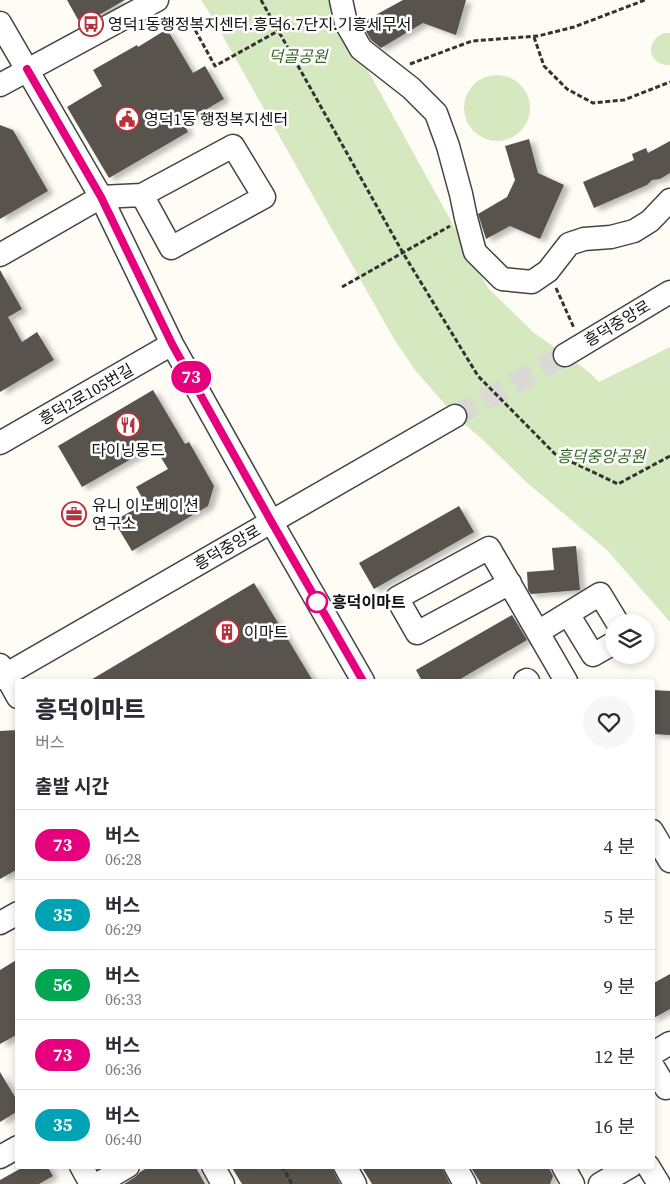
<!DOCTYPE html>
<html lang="ko">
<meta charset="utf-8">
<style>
:root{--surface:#fff;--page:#f7f7f7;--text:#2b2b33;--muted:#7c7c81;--line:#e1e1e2}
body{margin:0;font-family:"Source Serif 4","Noto Sans KR",serif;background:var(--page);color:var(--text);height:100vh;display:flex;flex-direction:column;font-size:19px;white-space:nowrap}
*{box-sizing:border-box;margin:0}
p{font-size:16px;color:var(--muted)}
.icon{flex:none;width:28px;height:28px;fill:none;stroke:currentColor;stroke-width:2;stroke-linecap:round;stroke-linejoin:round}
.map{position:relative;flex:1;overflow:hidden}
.panel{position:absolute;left:15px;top:679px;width:640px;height:490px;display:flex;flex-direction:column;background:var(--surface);border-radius:5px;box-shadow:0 2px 8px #0003}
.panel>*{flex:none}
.badge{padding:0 10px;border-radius:16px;font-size:18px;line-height:32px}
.fabs{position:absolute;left:605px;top:614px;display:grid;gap:10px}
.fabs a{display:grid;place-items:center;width:50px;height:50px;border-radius:50%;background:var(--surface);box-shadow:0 2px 8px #0003;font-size:25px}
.map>.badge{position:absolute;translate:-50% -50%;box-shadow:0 0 0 2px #fff}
h2{padding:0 20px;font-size:19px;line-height:45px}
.round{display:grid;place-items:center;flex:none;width:52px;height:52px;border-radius:26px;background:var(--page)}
.summary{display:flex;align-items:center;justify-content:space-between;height:85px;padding:0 20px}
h1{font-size:24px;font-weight:800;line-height:38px}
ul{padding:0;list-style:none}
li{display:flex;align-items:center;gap:15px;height:70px;padding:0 20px;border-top:1px solid var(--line)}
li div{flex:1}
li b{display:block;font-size:19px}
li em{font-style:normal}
li .badge{min-width:55px;font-weight:700;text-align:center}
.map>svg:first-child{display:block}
</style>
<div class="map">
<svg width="670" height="1184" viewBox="0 0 670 1184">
<defs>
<filter id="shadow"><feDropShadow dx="5.5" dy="3" stdDeviation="2.5" flood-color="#0004"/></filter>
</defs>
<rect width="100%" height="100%" fill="#fefcf5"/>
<path fill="#d5e8c0" d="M 201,0 L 329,0 L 488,288 L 533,332 L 589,372 L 599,382 L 670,347 L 670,622 L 607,550 L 525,481 L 482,439 L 455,416 L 415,370 L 394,339 L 212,17 Z
M 664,33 L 670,33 L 670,65 C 648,66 644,41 664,33 Z
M464 108a33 33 0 1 1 66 0a33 33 0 1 1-66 0Z"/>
<path fill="#59524e" filter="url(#shadow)" d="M 67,0 L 125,0 L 81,25 Z
M 403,0 L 466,0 L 456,35 L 423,23 L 381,48 L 371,40 L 361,23 Z
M 167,29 L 193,73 L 205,66 L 224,99 L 183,123 L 188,132 L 109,178 L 67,107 L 102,86 L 93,70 L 137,45 L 138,47 Z
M 0,125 L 13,130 L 48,191 L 0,219 Z
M 529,139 L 538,173 L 564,185 L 540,239 L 510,226 L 486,239 L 478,214 L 507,197 L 515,180 L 505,146 Z
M 670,141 L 670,173 L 660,179 L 652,180 L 647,185 L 594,208 L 583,182 L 634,160 L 632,154 L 646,148 L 648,153 Z
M 0,270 L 22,309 L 8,317 L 22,342 L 37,332 L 54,360 L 0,392 Z
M 153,390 L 185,444 L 189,442 L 214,486 L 208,506 L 132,551 L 114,521 L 145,503 L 136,487 L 168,469 L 154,446 L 82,487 L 58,446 Z
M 459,506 L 474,532 L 374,589 L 359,563 Z
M 576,546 L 580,590 L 531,594 L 528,590 L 527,572 L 554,570 L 552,548 Z
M 254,583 L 313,681 L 89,681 Z
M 512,615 L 527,640 L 457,681 L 422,681 L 416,670 Z
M 652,690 L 670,691 L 670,735 L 652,734 Z
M 18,730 L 18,869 L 0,879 L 0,731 Z
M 18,959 L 18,1034 L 0,1044 L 0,970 Z
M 670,974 L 670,1009 L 652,1019 L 652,984 Z
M 0,1072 L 18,1102 L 18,1111 L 0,1122 Z
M 25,1166 L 47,1166 L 53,1176 L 39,1184 L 0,1184 L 0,1180 Z
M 150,1166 L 195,1166 L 205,1184 L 124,1184 L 135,1177 L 140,1172 Z
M 231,1166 L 332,1166 L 334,1172 L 340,1184 L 242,1184 Z
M 361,1166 L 441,1166 L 450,1184 L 372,1184 Z
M 470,1166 L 548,1166 L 553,1176 L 550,1184 L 481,1184 Z"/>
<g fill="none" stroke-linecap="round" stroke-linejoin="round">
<path stroke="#dad9d3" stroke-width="22" stroke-dasharray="22 11" stroke-linecap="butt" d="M 455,416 L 565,355"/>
<defs>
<path id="minor" d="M 341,0 L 346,23 L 361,49 L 411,88 L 436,113 L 448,146 L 461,194 L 466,218 L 475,252 L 502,279 L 532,282 L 548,271 L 569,244 L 584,239 L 611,237 L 634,231 L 650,221 L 670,200
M 0,23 L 101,197 L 172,344 L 271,521 L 363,681
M 0,85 L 157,0
M 0,255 L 101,197 L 142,195 L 233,146 L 264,197 L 171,248 L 142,195
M 565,355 L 670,292
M 0,443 L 172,344
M 510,583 L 417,633 L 397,598 L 489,548 L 566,681
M 568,614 L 593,655 L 614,643
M 538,632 L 600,594 L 617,622
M 0,665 L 18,697
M 0,678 L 455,416
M 525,681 L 527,680 L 528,681
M 652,831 L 670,861
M 0,923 L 18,913
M 652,1054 L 670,1043
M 652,1065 L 666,1088 L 670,1085
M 0,1157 L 18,1147
M 81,1166 L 91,1184
M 213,1166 L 223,1184
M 345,1166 L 355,1184
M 455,1166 L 465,1184
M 563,1166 L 573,1184
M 648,1166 L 659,1184
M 98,1184 L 128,1166
M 600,1184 L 631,1166"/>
</defs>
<use href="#minor" stroke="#444" stroke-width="25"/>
<path stroke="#333" stroke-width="3" stroke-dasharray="5 2.5" stroke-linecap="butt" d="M 261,0 L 403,253 L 478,376 L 555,454 L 618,484 L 670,456
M 188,17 L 215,66 L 278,31
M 534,37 L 544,66 L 567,89 L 593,103 L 624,100 L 670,82
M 410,64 L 472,41 L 538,36 L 574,27 L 645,0
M 342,287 L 450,226
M 556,288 L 574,328
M 282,1166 L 292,1184"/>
<use href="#minor" stroke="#fff" stroke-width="22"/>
</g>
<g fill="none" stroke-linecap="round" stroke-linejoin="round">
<defs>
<path id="line" d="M 27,69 L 101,197 L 172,344 L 271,521 L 363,681"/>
</defs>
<use href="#line" stroke="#fff" stroke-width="11"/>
<use href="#line" stroke="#e6007e" stroke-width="8"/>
</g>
<defs>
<symbol id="bus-ring" viewBox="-11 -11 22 22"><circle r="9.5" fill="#fff" stroke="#b93138" stroke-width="1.5"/><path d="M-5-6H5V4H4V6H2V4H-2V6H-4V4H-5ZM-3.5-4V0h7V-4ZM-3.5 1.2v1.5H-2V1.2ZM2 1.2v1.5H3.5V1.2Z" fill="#b93138"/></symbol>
<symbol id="civic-ring" viewBox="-11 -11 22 22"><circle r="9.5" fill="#fff" stroke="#b93138" stroke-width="1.5"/><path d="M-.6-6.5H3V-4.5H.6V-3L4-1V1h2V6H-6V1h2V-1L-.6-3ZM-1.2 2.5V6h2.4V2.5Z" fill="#b93138"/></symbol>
<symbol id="restaurant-ring" viewBox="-11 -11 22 22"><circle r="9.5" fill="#fff" stroke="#b93138" stroke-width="1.5"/><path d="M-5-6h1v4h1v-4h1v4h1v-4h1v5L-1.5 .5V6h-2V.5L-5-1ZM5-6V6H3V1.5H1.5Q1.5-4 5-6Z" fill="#b93138"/></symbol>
<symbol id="office-ring" viewBox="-11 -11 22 22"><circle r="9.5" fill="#fff" stroke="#b93138" stroke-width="1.5"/><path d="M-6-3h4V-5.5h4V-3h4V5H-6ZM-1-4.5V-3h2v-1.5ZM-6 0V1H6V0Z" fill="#b93138"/></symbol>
<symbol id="building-ring" viewBox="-11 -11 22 22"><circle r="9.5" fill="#fff" stroke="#b93138" stroke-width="1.5"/><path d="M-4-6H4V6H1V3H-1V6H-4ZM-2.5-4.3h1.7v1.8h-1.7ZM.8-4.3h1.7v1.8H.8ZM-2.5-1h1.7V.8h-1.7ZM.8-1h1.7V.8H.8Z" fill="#b93138"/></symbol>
</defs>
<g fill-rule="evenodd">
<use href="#bus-ring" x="77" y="10" width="28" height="28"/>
<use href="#civic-ring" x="113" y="105" width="28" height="28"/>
<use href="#restaurant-ring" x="114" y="411" width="28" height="28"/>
<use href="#office-ring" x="60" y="500" width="28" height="28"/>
<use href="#building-ring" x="213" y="618" width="28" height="28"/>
</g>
<circle fill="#fff" stroke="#e6007e" stroke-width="2.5" cx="317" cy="602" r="10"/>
<g text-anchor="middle" stroke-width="5" stroke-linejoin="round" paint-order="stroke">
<g font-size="16" fill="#111" stroke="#fff" text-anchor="start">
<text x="108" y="30">영덕1동행정복지센터.흥덕6.7단지.기흥세무서</text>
<text x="144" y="125">영덕1동 행정복지센터</text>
<text x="128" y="456" text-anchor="middle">다이닝몽드</text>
<text x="92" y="511">유니 이노베이션<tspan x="92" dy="18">연구소</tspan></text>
<text x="244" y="638">이마트</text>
</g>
<g font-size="16" font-style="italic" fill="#326524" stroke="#fff">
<text x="298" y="62">덕골공원</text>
<text x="601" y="462">흥덕중앙공원</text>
</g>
<g font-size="16" fill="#111" stroke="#fff">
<text transform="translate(617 323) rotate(-31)" y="6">흥덕중앙로</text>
<text transform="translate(86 394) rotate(-30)" y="6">흥덕2로105번길</text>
<text transform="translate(227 547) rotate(-30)" y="6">흥덕중앙로</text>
</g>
<g font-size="16" font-weight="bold" fill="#111" stroke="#fff" text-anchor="start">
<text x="332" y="608">흥덕이마트</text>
</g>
</g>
</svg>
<div class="fabs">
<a><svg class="icon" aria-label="layers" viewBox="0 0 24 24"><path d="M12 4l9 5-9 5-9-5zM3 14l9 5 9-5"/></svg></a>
</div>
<b class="badge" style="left:191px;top:377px;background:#e6007e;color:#fff">73</b>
<section class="panel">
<div class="summary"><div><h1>흥덕이마트</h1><p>버스</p></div><a class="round"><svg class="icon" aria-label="heart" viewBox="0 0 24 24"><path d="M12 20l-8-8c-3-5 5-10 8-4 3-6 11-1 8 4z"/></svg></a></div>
<h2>출발 시간</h2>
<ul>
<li><span class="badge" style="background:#e6007e;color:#fff">73</span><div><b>버스</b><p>06:28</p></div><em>4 분</em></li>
<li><span class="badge" style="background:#00a3b4;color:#fff">35</span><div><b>버스</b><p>06:29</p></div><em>5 분</em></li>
<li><span class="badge" style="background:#00a651;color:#fff">56</span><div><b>버스</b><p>06:33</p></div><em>9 분</em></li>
<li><span class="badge" style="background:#e6007e;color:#fff">73</span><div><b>버스</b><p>06:36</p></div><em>12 분</em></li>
<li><span class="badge" style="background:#00a3b4;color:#fff">35</span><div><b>버스</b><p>06:40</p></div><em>16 분</em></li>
</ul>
</section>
</div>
